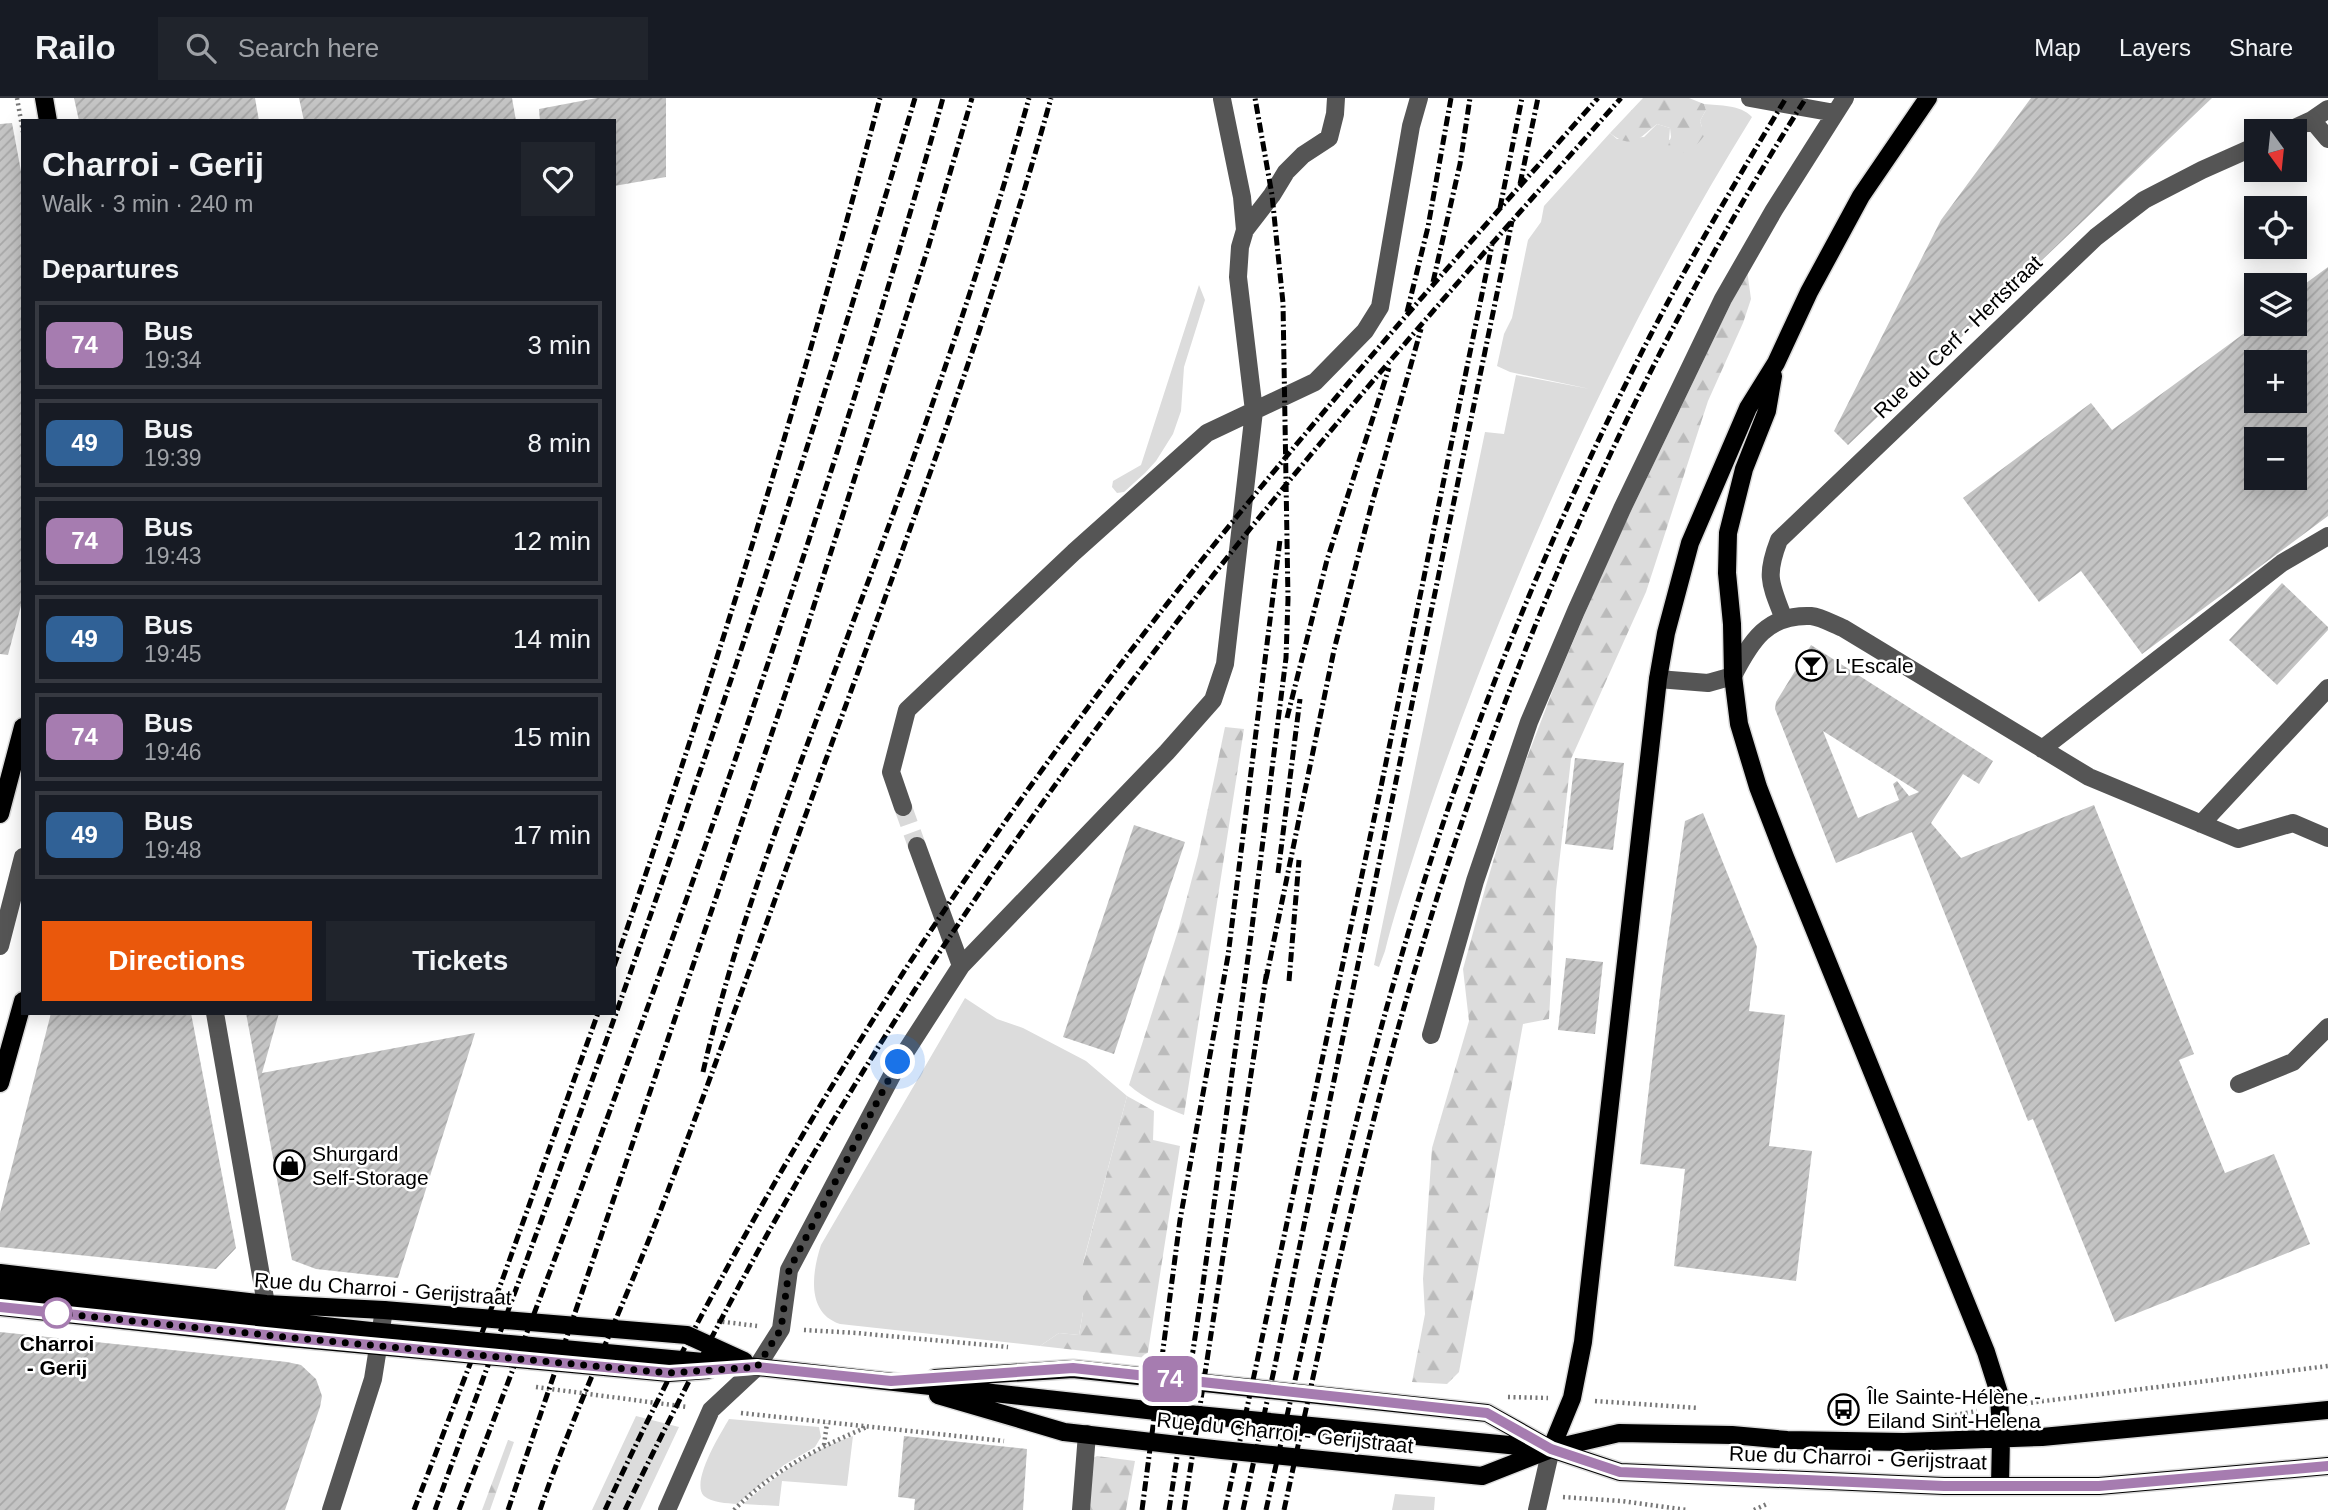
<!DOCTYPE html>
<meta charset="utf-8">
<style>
:root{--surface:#171b24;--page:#20242c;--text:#f1f3f6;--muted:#9ea1a6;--line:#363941;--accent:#ea580c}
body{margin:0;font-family:Arial,sans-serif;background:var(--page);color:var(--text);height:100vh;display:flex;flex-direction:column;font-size:26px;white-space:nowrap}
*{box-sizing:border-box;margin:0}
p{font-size:23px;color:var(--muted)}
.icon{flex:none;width:38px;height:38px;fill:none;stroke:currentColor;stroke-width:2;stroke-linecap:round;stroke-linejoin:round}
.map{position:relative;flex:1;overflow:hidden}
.side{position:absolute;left:21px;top:21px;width:595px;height:896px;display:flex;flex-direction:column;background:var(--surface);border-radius:0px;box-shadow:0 4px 18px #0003}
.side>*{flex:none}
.badge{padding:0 14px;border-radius:10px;font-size:24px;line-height:46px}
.needle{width:46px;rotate:165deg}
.controls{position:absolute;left:2244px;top:21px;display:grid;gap:14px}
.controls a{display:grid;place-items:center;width:63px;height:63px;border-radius:0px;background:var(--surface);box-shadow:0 4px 18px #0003;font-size:35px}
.you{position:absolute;width:35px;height:35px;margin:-18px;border:5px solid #fff;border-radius:50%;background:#1a73e8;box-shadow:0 0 0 10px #1a73e833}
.map>.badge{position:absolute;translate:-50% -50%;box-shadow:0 0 0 4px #fff}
h2{padding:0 21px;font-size:26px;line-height:63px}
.round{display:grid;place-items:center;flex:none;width:74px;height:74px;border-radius:0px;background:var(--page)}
.summary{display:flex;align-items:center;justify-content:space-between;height:119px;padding:0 21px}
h1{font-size:33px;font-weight:600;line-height:52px}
.cta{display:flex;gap:14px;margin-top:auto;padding:14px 21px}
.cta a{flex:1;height:80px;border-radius:0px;background:var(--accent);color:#fff;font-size:28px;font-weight:600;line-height:80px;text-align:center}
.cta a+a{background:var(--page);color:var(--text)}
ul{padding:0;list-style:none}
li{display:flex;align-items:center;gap:21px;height:88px;margin:0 14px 10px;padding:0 7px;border:4px solid var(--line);border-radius:0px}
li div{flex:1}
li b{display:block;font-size:26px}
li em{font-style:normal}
li .badge{min-width:77px;font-weight:700;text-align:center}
header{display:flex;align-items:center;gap:42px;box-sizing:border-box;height:98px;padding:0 35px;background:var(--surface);border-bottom:2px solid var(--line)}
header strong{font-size:33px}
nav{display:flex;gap:38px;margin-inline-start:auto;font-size:24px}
.search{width:490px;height:63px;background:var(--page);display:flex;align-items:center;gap:18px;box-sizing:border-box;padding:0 24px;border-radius:0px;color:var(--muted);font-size:26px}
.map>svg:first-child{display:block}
</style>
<header>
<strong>Railo</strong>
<div class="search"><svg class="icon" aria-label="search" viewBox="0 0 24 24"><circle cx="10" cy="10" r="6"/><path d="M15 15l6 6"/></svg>Search here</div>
<nav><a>Map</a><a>Layers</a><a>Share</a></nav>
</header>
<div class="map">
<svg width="2328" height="1412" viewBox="0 0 2328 1412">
<defs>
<pattern id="forest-firs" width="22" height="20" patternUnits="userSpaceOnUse" patternTransform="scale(1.75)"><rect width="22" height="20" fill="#dcdcdc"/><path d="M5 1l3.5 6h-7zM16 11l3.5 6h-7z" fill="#bbb"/></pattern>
<pattern id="building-hatch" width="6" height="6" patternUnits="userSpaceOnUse" patternTransform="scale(1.75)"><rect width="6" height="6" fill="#c4c4c4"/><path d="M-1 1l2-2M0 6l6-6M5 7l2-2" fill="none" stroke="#a7a7a7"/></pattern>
</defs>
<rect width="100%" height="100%" fill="#fff"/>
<path fill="#dcdcdc" d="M 1704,6 C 1720,8 1740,6 1752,19 C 1641,198 1552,387 1476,583 C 1454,640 1433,698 1414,757 C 1404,788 1393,820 1385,853 L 1379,869 L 1374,867 L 1485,334 L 1504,336 L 1516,277 L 1590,291 L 1510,274 L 1497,268 L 1504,236 L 1512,220 L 1528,142 L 1541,124 L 1544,108 L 1610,35 L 1617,41 L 1644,39 L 1657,26 L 1670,30 L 1669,42 L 1702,29 L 1700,23 L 1706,12 Z
M 1199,187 L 1205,202 L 1184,269 L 1181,313 L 1173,336 L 1156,363 L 1145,375 L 1124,394 L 1117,395 L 1112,389 L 1113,383 L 1141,367 Z
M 965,900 L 997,921 L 1023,930 L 1086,963 L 1127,998 L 1083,1165 L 1083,1214 L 1079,1237 L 1059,1235 L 1040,1248 L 840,1226 C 806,1215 812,1174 821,1147 Z
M 636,1318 L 679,1329 L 640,1412 L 592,1412 Z
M 729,1321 L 819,1329 L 821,1339 L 815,1349 L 784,1367 L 737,1406 C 727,1405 712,1405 704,1398 C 690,1384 721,1335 729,1321 Z
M 853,1338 L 847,1388 L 782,1383 L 779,1408 L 743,1406 C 776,1377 811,1352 853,1338 Z
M 1395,1396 L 1435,1399 L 1434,1412 L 1392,1412 Z"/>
<path fill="url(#forest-firs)" d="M 1643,0 L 1689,0 L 1704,6 L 1706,12 L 1700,23 L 1702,29 L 1705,32 L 1704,38 C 1697,48 1686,57 1674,55 L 1668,48 L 1671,39 L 1670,30 L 1657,26 C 1640,39 1633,53 1610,35 Z
M 1747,172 L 1751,201 L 1743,225 L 1708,303 L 1646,494 L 1571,661 L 1556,793 L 1549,921 L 1523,926 L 1459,1274 L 1447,1286 L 1412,1284 L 1425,1216 L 1423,1181 L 1432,1050 L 1469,923 L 1463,871 L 1485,791 L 1512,699 L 1556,584 L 1608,461 Z
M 1225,629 L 1244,631 L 1184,1017 C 1166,1010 1144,1001 1129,987 L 1178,833 L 1198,758 Z
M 1127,998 L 1154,1013 L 1153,1042 L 1180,1048 L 1147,1260 L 1040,1248 L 1059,1235 L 1079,1237 L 1083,1214 L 1083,1166 Z
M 508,1342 L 514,1344 L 490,1412 L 482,1412 Z
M 1097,1358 L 1135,1363 L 1126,1412 L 1086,1412 L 1093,1360 Z"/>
<path fill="url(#building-hatch)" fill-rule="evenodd" d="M 74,0 L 255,0 L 259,23 L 79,23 Z
M 299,0 L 512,0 L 516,23 L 304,23 Z
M 597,0 L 666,0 L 666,79 L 614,88 L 614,23 L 540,23 L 539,11 Z
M 2031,0 L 2212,0 L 1848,347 L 1834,333 L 1941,122 Z
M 12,25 L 23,84 L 23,500 L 8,557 L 0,556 L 0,26 Z
M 2328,169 L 2328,418 L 2142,556 L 2081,473 L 2039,504 L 1963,400 L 2091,305 L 2112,332 L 2257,226 L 2294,226 L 2294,194 ZM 2256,264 L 2294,264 L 2294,303 L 2256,303 ZM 2256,341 L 2294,341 L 2294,380 L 2256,380 Z
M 2282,485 L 2328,529 L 2328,532 L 2277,587 L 2229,542 Z
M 1811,547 L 1993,663 L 1979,686 L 1963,676 L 1931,725 L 1961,760 L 2094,707 L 2194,956 L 2179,962 L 2225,1075 L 2274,1056 L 2310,1146 L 2115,1224 L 2033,1021 L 2028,1023 L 1912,734 L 1836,765 L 1775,611 L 1776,604 ZM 1823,633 L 1919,694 L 1909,698 L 1897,683 L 1893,686 L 1899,702 L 1858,720 Z
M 1575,660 L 1624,665 L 1613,752 L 1565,746 Z
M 1703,715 L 1757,849 L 1749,913 L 1785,917 L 1769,1048 L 1812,1053 L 1796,1183 L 1674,1168 L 1685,1071 L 1640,1066 L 1662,880 L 1685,723 Z
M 1134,727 L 1185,744 L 1114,956 L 1063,939 Z
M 1566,860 L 1603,864 L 1595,936 L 1558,932 Z
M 51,915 L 191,915 L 236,1150 L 216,1171 L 0,1149 L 0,1115 Z
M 246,915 L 279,915 L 262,975 L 475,935 L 398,1180 L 316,1171 L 292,1162 Z
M 0,1234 L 287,1264 L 301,1267 L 316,1281 L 322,1298 L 320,1309 L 285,1412 L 0,1412 Z
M 904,1338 L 1027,1351 L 1023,1412 L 914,1412 L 915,1401 L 898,1399 Z"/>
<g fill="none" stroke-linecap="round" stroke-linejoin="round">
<path stroke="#d9d9d9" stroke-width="18" stroke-dasharray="18 9" stroke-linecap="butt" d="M 903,709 L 917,748"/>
<defs>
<path id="major" d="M 44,0 L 48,23
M 1773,278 L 1767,313 L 1744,371 L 1728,435 L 1727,475 L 1732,526 L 1733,578 L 1739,626 L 1758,689 L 1785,759 L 1986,1254 L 1999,1295 L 2001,1340 L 2000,1387
M 0,716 L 23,629
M 0,985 L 23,903
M 0,1175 L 266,1206 L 384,1212 L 687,1237 L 744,1263
M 0,1193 L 380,1234 L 757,1269 L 1156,1313 L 1551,1351
M 0,1209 L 268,1238 L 669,1275 L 708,1272
M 935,1280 L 1073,1271 L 1487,1315 L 1551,1351 L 1620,1374 L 1944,1388 L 2099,1388 L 2328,1368
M 938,1297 L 1064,1334 L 1222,1352 L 1482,1378 L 1551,1351 L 1619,1335 L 1732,1337 L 1787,1342 L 1904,1344 L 2042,1339 L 2328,1312
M 1551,1351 L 1572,1300 L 1583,1244 L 1658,581 L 1666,535 L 1690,445 L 1748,310 L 1776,265 L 1809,194 L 1861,98 L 1928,0"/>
</defs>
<use href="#major" stroke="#dbdbdb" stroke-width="21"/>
<path stroke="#777" stroke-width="4.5" stroke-dasharray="2 3.5" stroke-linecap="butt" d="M 17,0 L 23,34
M 717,1223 L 757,1228
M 804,1232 L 857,1235 L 1008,1249
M 536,1289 L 687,1309
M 1508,1299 L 1548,1300
M 1595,1303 L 1698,1310
M 2020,1306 L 2328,1268
M 741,1315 L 1004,1343
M 1955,1317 L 1977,1313
M 824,1347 L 827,1325
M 1563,1399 L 1621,1403 L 1687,1412
M 734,1412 C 772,1373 817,1350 867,1329
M 1754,1412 L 1769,1405"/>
<path stroke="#555" stroke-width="18" d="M 1750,0 L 1835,15
M 1222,1 L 1242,99 L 1245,132
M 2312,22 L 2328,41
M 2288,33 L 2312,22 L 2328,11
M 1784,521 C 1770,485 1765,478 1779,442 L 2096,139 L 2144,102 L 2202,72 L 2256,48
M 1658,581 L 1708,585 L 1733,578 C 1751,543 1767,516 1811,518 C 1821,519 1833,526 1843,530 L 2089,679 L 2238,741 L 2293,725 L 2328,740
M 2042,651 L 2282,465 L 2328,438
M 903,709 L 891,674 L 907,612 L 1074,454 L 1207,335 L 1315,284 L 1365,233 L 1380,209 L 1411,28 L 1419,0
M 2201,726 L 2328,590
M 917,748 L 961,868
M 0,848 L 23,759
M 215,915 L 266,1206
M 1431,937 L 1475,783 L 1529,624 L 1576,513 L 1622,411 L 1723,201 L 1774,112 L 1845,0
M 2239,986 L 2293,964 L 2328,929
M 331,1412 L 373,1281 L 384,1212
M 667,1412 L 711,1312 L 757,1269 L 781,1231 L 789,1172 L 899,964 L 961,868 L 1167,654 L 1213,602 L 1225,566 L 1254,313 L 1238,179 L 1240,149 L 1245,132 L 1272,97 L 1286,74 L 1303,57 L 1329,40 L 1335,16 L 1336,0
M 1081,1412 L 1087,1336
M 1537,1412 L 1551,1351"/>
<use href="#major" stroke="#000" stroke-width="18"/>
<path stroke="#000" stroke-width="5" stroke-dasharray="10 3.5 2 3.5" stroke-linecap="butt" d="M 1520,86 L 1538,0
M 1500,110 L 1522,0
M 1433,184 L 1460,66 L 1470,0
M 1407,214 L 1428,129 L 1451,0
M 1287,620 L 1327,462 L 1389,270
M 1278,775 L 1300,601
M 614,868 C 714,582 802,293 880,0
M 1266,881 L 1334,552 L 1372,405 L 1421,231
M 1289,883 L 1299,762
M 703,974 C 738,822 796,678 850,532 C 916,357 979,180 1029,0
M 414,1412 L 503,1180 L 598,915
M 435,1412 C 506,1217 579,1023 647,827 C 743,553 832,278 915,0
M 459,1412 C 638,948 809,479 943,0
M 508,1412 L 794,570 L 928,150 L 972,0
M 540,1412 C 575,1310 622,1212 661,1111 C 724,946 782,780 843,615 C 917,412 993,209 1051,0
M 605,1412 C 762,1073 968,754 1201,463 C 1328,304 1463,152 1598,0
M 625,1412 C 672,1315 721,1219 773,1126 C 887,923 1019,730 1160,546 C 1304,356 1463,178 1621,0
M 1142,1412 L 1180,1122 L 1228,858 L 1280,442
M 1169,1412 L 1202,1193 L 1250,845 L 1286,560 L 1288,501 L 1283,205 L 1272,97 L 1255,0
M 1184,1412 L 1267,872
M 1225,1412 L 1382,684 L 1492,147
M 1243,1412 L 1274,1272 L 1512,123
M 1266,1412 C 1314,1197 1361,981 1428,771 C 1487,588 1562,409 1650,238 C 1692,157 1739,78 1786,0
M 1284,1412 C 1324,1229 1363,1045 1417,865 C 1507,562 1636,267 1806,0"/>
</g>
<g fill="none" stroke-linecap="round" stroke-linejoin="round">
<defs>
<path id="line" d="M 0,1209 L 295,1240 L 669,1275 L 757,1269 L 891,1283 L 1073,1270 L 1487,1315 L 1551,1351 L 1620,1374 L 1944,1388 L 2099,1388 L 2328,1368"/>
</defs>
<use href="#line" stroke="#fff" stroke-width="16"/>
<use href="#line" stroke="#a67cb0" stroke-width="10"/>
<path stroke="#000" stroke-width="7" stroke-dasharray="0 12.6" d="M 57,1215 L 295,1240 L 669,1275 L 757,1269 L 781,1231 L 789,1172 L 898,964"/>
</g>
<defs>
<symbol id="bar-ring" viewBox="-11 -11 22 22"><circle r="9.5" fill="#fff" stroke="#000" stroke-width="1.5"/><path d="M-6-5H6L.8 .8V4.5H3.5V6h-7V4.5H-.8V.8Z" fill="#000"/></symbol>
<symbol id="shop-ring" viewBox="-11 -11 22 22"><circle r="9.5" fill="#fff" stroke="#000" stroke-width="1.5"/><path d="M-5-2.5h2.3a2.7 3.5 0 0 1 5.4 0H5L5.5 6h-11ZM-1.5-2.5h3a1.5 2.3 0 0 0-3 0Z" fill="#000"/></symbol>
<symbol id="bus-ring" viewBox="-11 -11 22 22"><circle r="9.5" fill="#fff" stroke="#000" stroke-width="1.5"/><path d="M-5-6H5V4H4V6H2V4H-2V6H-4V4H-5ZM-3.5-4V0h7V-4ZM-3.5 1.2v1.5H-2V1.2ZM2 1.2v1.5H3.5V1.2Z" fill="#000"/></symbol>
</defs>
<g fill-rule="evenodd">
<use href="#bar-ring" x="1794" y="550" width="35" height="35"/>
<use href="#shop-ring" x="272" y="1050" width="35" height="35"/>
<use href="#bus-ring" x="1826" y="1294" width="35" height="35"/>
</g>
<circle fill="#fff" stroke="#a67cb0" stroke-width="3.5" cx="57" cy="1215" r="14"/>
<g text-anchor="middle" stroke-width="5" stroke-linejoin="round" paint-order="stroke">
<g font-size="21" fill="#000" stroke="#fff">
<text transform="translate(1958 239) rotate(-44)" y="7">Rue du Cerf - Hertstraat</text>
<text transform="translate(383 1191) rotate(4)" y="7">Rue du Charroi - Gerijstraat</text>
<text transform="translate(1285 1335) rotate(6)" y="7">Rue du Charroi - Gerijstraat</text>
<text transform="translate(1858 1360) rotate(2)" y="7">Rue du Charroi - Gerijstraat</text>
</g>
<g font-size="21" fill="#000" stroke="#fff" text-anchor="start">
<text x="1835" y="575">L'Escale</text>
<text x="312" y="1063">Shurgard<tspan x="312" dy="24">Self-Storage</tspan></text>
<text x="1867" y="1306">Île Sainte-Hélène -<tspan x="1867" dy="24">Eiland Sint-Helena</tspan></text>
</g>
<g font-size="21" font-weight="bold" fill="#000" stroke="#fff">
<text x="57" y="1253">Charroi<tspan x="57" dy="24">- Gerij</tspan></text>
</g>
</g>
</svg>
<div class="controls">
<a><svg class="needle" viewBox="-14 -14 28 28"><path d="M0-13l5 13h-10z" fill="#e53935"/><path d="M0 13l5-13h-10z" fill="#9ea1a6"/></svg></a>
<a><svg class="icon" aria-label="locate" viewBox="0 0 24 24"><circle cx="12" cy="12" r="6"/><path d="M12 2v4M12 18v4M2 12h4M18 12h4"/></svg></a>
<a><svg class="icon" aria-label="layers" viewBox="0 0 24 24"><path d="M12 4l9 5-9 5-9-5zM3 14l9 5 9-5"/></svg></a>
<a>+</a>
<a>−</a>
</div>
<div class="you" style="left:898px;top:964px"></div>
<b class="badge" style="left:1170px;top:1281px;background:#a67cb0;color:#fff">74</b>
<section class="side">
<div class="summary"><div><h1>Charroi - Gerij</h1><p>Walk · 3 min · 240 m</p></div><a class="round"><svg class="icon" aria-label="heart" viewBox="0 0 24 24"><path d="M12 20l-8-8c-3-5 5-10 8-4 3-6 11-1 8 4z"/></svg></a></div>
<h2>Departures</h2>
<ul>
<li><span class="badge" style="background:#a67cb0;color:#fff">74</span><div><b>Bus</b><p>19:34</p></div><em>3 min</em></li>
<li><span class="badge" style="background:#306196;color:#fff">49</span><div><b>Bus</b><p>19:39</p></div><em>8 min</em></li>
<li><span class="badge" style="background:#a67cb0;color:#fff">74</span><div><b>Bus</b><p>19:43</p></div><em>12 min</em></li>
<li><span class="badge" style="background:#306196;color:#fff">49</span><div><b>Bus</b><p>19:45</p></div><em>14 min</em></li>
<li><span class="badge" style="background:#a67cb0;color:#fff">74</span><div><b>Bus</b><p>19:46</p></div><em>15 min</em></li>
<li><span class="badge" style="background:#306196;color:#fff">49</span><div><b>Bus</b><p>19:48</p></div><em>17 min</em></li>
</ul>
<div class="cta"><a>Directions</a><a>Tickets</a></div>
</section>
</div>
